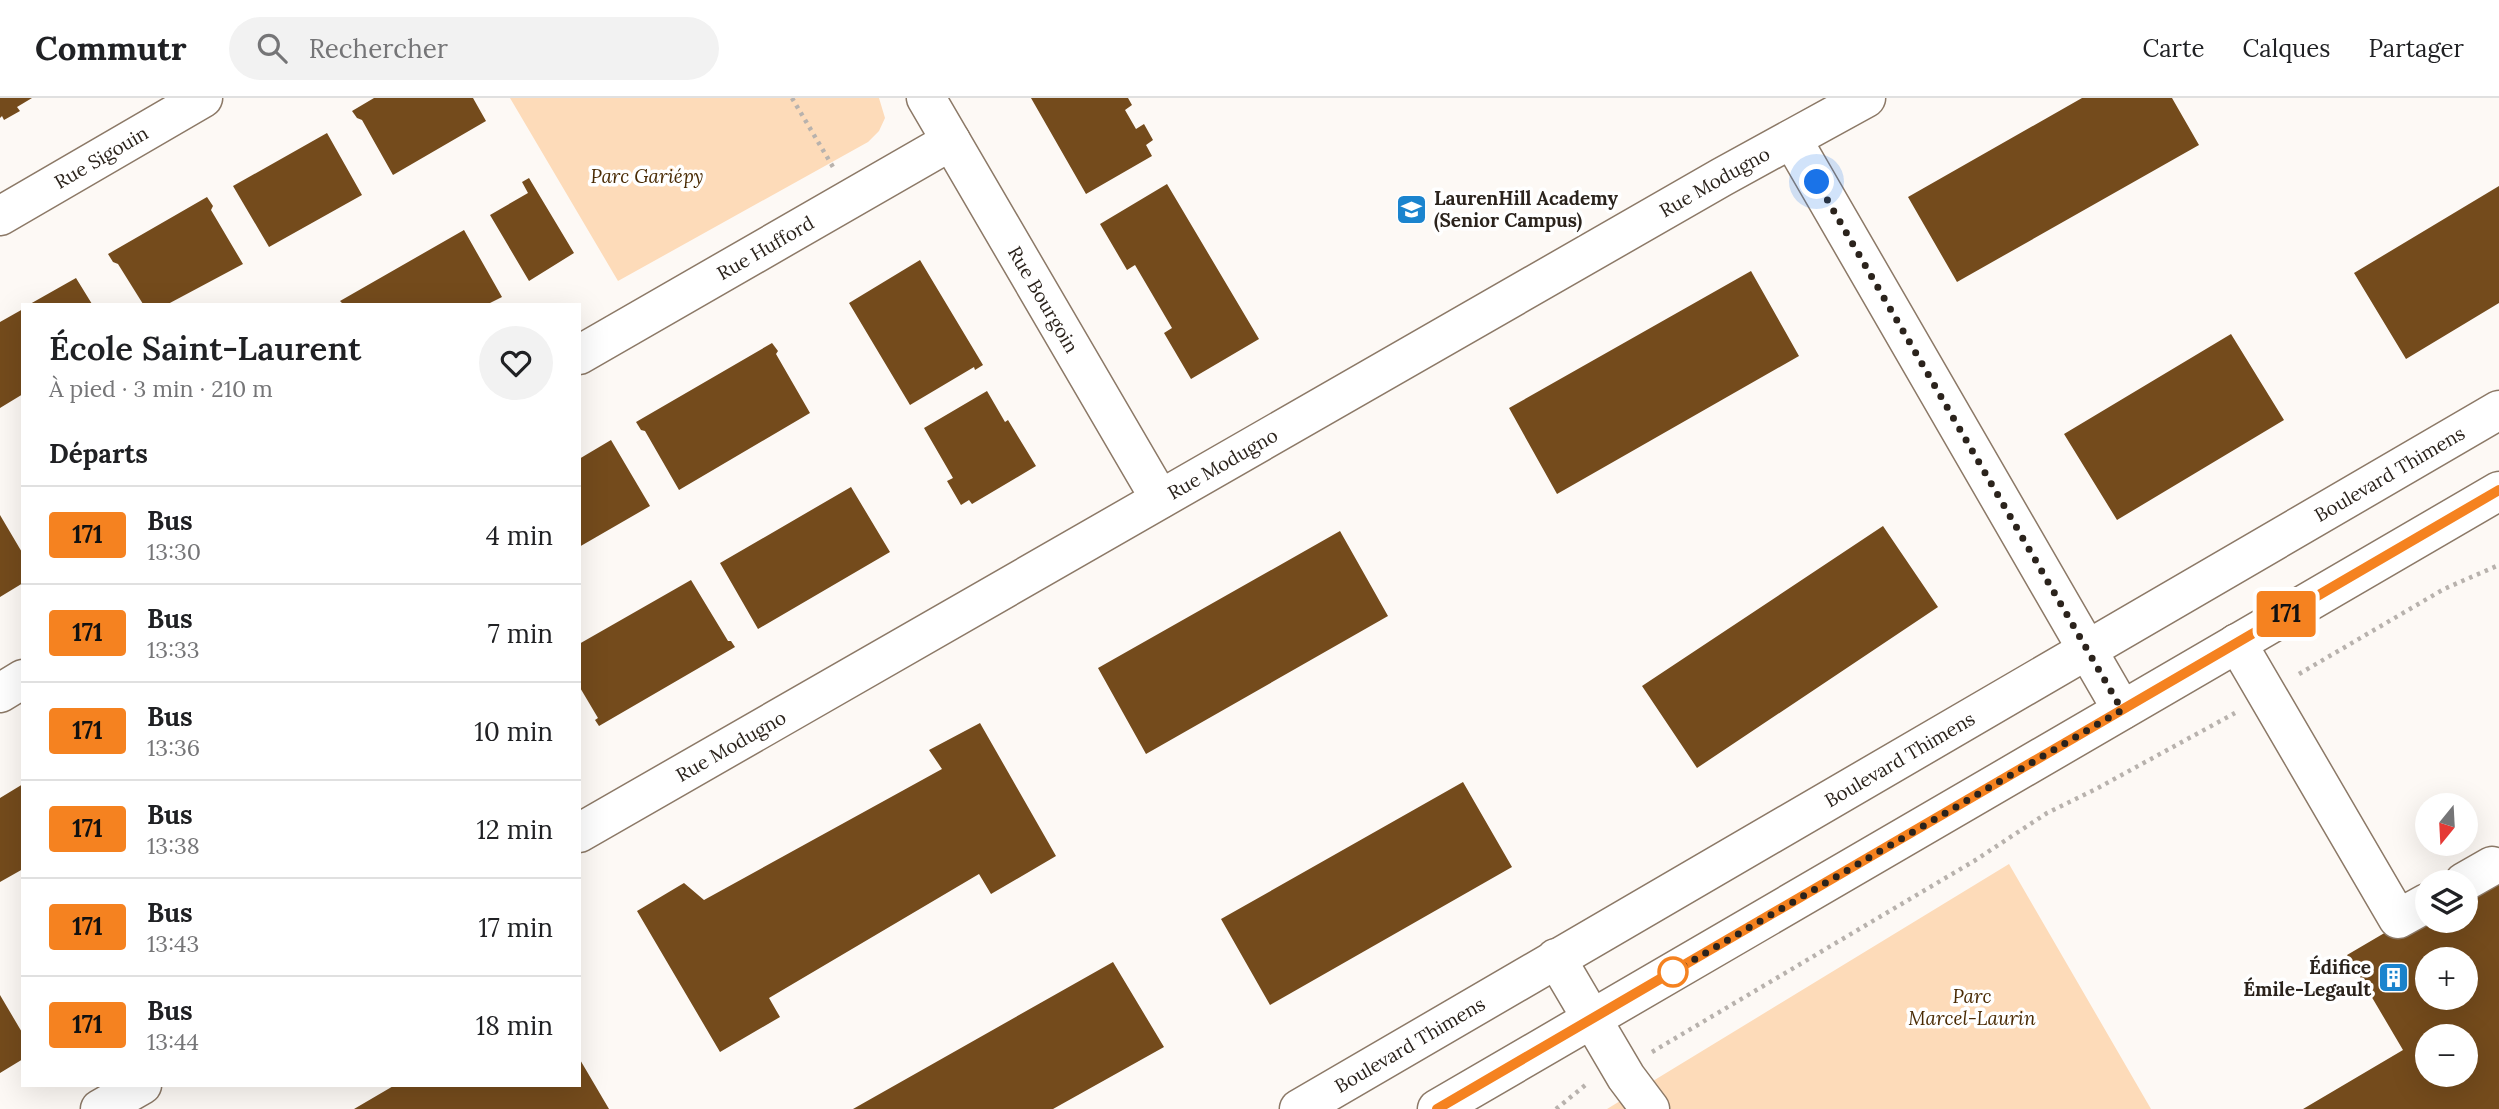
<!DOCTYPE html>
<html lang="fr">
<meta charset="utf-8">
<style>
:root{--surface:#fff;--page:#f2f2f2;--text:#202124;--muted:#757577;--line:#e0e0e0}
body{margin:0;font-family:Lora,serif;background:var(--page);color:var(--text);height:100vh;display:flex;flex-direction:column;font-size:26px;white-space:nowrap}
*{box-sizing:border-box;margin:0}
p{font-size:23px;color:var(--muted)}
.icon{flex:none;width:38px;height:38px;fill:none;stroke:currentColor;stroke-width:2;stroke-linecap:round;stroke-linejoin:round}
.map{position:relative;flex:1;overflow:hidden}
.drawer{position:absolute;left:21px;top:205px;width:560px;height:784px;display:flex;flex-direction:column;background:var(--surface);border-radius:0px;box-shadow:0 7px 28px #0002}
.drawer>*{flex:none}
.badge{padding:0 14px;border-radius:5px;font-size:24px;line-height:46px}
.needle{width:46px;rotate:198deg}
.controls{position:absolute;left:2415px;top:695px;display:grid;gap:14px}
.controls a{display:grid;place-items:center;width:63px;height:63px;border-radius:50%;background:var(--surface);box-shadow:0 7px 28px #0002;font-size:35px}
.you{position:absolute;width:35px;height:35px;margin:-18px;border:5px solid #fff;border-radius:50%;background:#1a73e8;box-shadow:0 0 0 10px #1a73e833}
.map>.badge{position:absolute;translate:-50% -50%;box-shadow:0 0 0 4px #fff}
h2{padding:0 28px;font-size:26px;line-height:63px}
.round{display:grid;place-items:center;flex:none;width:74px;height:74px;border-radius:37px;background:var(--page)}
.head{display:flex;align-items:center;justify-content:space-between;height:119px;padding:0 28px}
h1{font-size:33px;font-weight:600;line-height:52px}
ul{padding:0;list-style:none}
li{display:flex;align-items:center;gap:21px;height:98px;padding:0 28px;border-top:2px solid var(--line)}
li div{flex:1}
li b{display:block;font-size:26px}
li em{font-style:normal}
li .badge{min-width:77px;font-weight:700;text-align:center}
header{display:flex;align-items:center;gap:42px;box-sizing:border-box;height:98px;padding:0 35px;background:var(--surface);border-bottom:2px solid var(--line)}
header strong{font-size:33px}
nav{display:flex;gap:38px;margin-inline-start:auto;font-size:24px}
.search{width:490px;height:63px;background:var(--page);display:flex;align-items:center;gap:18px;box-sizing:border-box;padding:0 24px;border-radius:38px;color:var(--muted);font-size:26px}
.map>svg:first-child{display:block}
</style>
<header>
<strong>Commutr</strong>
<div class="search"><svg class="icon" aria-label="search" viewBox="0 0 24 24"><circle cx="10" cy="10" r="6"/><path d="M15 15l6 6"/></svg>Rechercher</div>
<nav><a>Carte</a><a>Calques</a><a>Partager</a></nav>
</header>
<div class="map">
<svg width="2499" height="1011" viewBox="0 0 2499 1011">
<rect width="100%" height="100%" fill="#fdf9f5"/>
<path fill="#fddbb9" d="M 510,0 L 879,0 L 885,20 L 879,33 L 868,44 L 618,183 Z
M 2009,766 L 2151,1011 L 1607,1011 Z"/>
<path fill="#744b1c" fill-rule="evenodd" d="M 0,0 L 32,0 L 17,9 L 20,13 L 4,22 L 2,18 L 0,20 Z
M 374,0 L 473,0 L 486,23 L 393,77 L 362,22 L 357,20 L 352,13 Z
M 1031,0 L 1128,0 L 1132,7 L 1125,12 L 1136,31 L 1144,26 L 1153,42 L 1146,47 L 1152,58 L 1086,96 Z
M 2082,0 L 2172,0 L 2199,47 L 1957,184 L 1908,99 Z
M 327,35 L 362,97 L 269,149 L 233,88 Z
M 529,80 L 574,155 L 529,183 L 490,117 L 528,95 L 522,84 Z
M 1167,86 L 1259,241 L 1191,281 L 1164,235 L 1172,230 L 1135,167 L 1127,172 L 1100,126 Z
M 2499,88 L 2499,205 L 2406,261 L 2354,175 Z
M 207,99 L 213,108 L 211,112 L 243,166 L 168,206 L 143,206 L 118,166 L 113,164 L 108,156 Z
M 464,132 L 502,199 L 488,206 L 343,206 L 340,203 Z
M 920,162 L 983,267 L 975,272 L 974,269 L 910,307 L 849,205 Z
M 1751,173 L 1799,258 L 1557,396 L 1509,310 Z
M 76,180 L 92,206 L 30,206 Z
M 23,211 L 23,296 L 0,310 L 0,224 Z
M 2231,236 L 2284,322 L 2117,422 L 2064,336 Z
M 772,245 L 778,253 L 776,256 L 810,315 L 679,392 L 645,333 L 641,332 L 636,324 Z
M 987,293 L 1005,324 L 1008,322 L 1036,368 L 972,406 L 969,402 L 961,407 L 947,383 L 953,380 L 924,330 Z
M 611,342 L 650,408 L 579,449 L 579,361 Z
M 851,389 L 890,454 L 758,531 L 720,465 Z
M 0,417 L 23,456 L 23,485 L 0,499 Z
M 1883,428 L 1938,509 L 1697,670 L 1642,588 Z
M 1340,433 L 1388,518 L 1146,656 L 1098,570 Z
M 691,482 L 728,543 L 731,543 L 735,549 L 599,628 L 595,622 L 598,620 L 579,588 L 579,546 Z
M 980,625 L 1056,758 L 991,796 L 979,776 L 769,900 L 780,919 L 720,954 L 637,813 L 684,785 L 704,802 L 942,671 L 929,652 Z
M 1463,684 L 1512,769 L 1270,907 L 1221,821 Z
M 23,686 L 23,771 L 0,784 L 0,700 Z
M 2499,768 L 2499,1011 L 2303,1011 L 2403,952 L 2347,857 L 2427,810 L 2427,822 L 2466,822 L 2466,787 ZM 2427,861 L 2466,861 L 2466,900 L 2427,900 ZM 2427,938 L 2466,938 L 2466,976 L 2427,976 Z
M 1113,864 L 1164,949 L 1053,1011 L 853,1011 Z
M 0,897 L 23,936 L 23,961 L 0,975 Z
M 579,960 L 609,1011 L 354,1011 L 395,987 L 579,987 Z"/>
<g fill="none" stroke-linecap="round" stroke-linejoin="round">
<defs>
<g id="minor">
<path id="s1" d="M 926,0 L 1160,401"/>
<path d="M 1792,41 L 2122,612"/>
<path id="s2" d="M 0,118 L 203,0"/>
<path id="s3" d="M 579,257 L 951,43"/>
<path d="M 2237,545 L 2398,821 L 2427,805"/>
<path d="M 0,595 L 23,581"/>
<path id="s4" d="M 579,735 L 1722,79 L 1866,0"/>
<path d="M 2464,784 L 2492,768"/>
<path d="M 1556,860 L 1626,979 L 1650,1011"/>
<path d="M 100,1011 L 142,987"/>
<path id="s5" d="M 1299,1011 L 2499,312"/>
<path d="M 1437,1011 L 2499,393"/>
</g>
</defs>
<use href="#minor" stroke="#8c7967" stroke-width="41"/>
<path stroke="#b8b2ad" stroke-width="4.5" stroke-dasharray="3.5 5" stroke-linecap="butt" d="M 792,0 L 833,69
M 2299,576 L 2444,491 L 2499,467
M 1652,954 L 1974,763 L 2047,715 L 2096,691 L 2235,615
M 1556,1011 L 1588,985"/>
<use href="#minor" stroke="#fff" stroke-width="38"/>
</g>
<g fill="none" stroke-linecap="round" stroke-linejoin="round">
<defs>
<path id="line" d="M 1437,1011 L 2499,392"/>
</defs>
<use href="#line" stroke="#fff" stroke-width="16"/>
<use href="#line" stroke="#f58220" stroke-width="10"/>
<path stroke="#2b231c" stroke-width="7" stroke-dasharray="0 12.6" d="M 1673,874 L 2122,612 L 1817,84"/>
</g>
<defs>
<symbol id="school-square" viewBox="-11 -11 22 22"><rect x="-9" y="-9" width="18" height="18" rx="4" fill="#1b84ce" stroke="#fff"/><path d="M0-5L7-2L0 1L-7-2ZM-4 1L0 2.5L4 1V4Q0 6-4 4Z" fill="#fff"/></symbol>
<symbol id="building-square" viewBox="-11 -11 22 22"><rect x="-9" y="-9" width="18" height="18" rx="4" fill="#1b84ce" stroke="#fff"/><path d="M-4-6H4V6H1V3H-1V6H-4ZM-2.5-4.3h1.7v1.8h-1.7ZM.8-4.3h1.7v1.8H.8ZM-2.5-1h1.7V.8h-1.7ZM.8-1h1.7V.8H.8Z" fill="#fff"/></symbol>
</defs>
<g fill-rule="evenodd">
<use href="#school-square" x="1394" y="94" width="35" height="35"/>
<use href="#building-square" x="2376" y="862" width="35" height="35"/>
</g>
<circle fill="#fff" stroke="#f58220" stroke-width="3.5" cx="1673" cy="874" r="14"/>
<g text-anchor="middle" stroke-width="7" stroke-linejoin="round" paint-order="stroke">
<g font-size="19" fill="#2b231c" stroke="#fff">
<text dy="7" stroke="none"><textPath href="#s2" startOffset="117">Rue Sigouin</textPath></text>
<text dy="7" stroke="none"><textPath href="#s4" startOffset="1309">Rue Modugno</textPath></text>
<text dy="7" stroke="none"><textPath href="#s3" startOffset="215">Rue Hufford</textPath></text>
<text dy="7" stroke="none"><textPath href="#s1" startOffset="233">Rue Bourgoin</textPath></text>
<text dy="7" stroke="none"><textPath href="#s4" startOffset="742">Rue Modugno</textPath></text>
<text dy="7" stroke="none"><textPath href="#s5" startOffset="1262">Boulevard Thimens</textPath></text>
<text dy="7" stroke="none"><textPath href="#s4" startOffset="175">Rue Modugno</textPath></text>
<text dy="7" stroke="none"><textPath href="#s5" startOffset="695">Boulevard Thimens</textPath></text>
<text dy="7" stroke="none"><textPath href="#s5" startOffset="128">Boulevard Thimens</textPath></text>
</g>
<g font-size="19" font-style="italic" fill="#4a2b04" stroke="#fff">
<text x="647" y="85">Parc Gariépy</text>
<text x="1972" y="905">Parc<tspan x="1972" dy="22">Marcel-Laurin</tspan></text>
</g>
<g font-size="19" font-weight="bold" fill="#2b231c" stroke="#fff" text-anchor="start">
<text x="1434" y="107">LaurenHill Academy<tspan x="1434" dy="22">(Senior Campus)</tspan></text>
<text x="2371" y="876" text-anchor="end">Édifice<tspan x="2371" dy="22">Émile-Legault</tspan></text>
</g>
</g>
</svg>
<div class="controls">
<a><svg class="needle" viewBox="-14 -14 28 28"><path d="M0-13l5 13h-10z" fill="#e53935"/><path d="M0 13l5-13h-10z" fill="#757577"/></svg></a>
<a><svg class="icon" aria-label="layers" viewBox="0 0 24 24"><path d="M12 4l9 5-9 5-9-5zM3 14l9 5 9-5"/></svg></a>
<a>+</a>
<a>−</a>
</div>
<div class="you" style="left:1817px;top:84px"></div>
<b class="badge" style="left:2286px;top:516px;background:#f58220;color:#111">171</b>
<section class="drawer">
<div class="head"><div><h1>École Saint-Laurent</h1><p>À pied · 3 min · 210 m</p></div><a class="round"><svg class="icon" aria-label="heart" viewBox="0 0 24 24"><path d="M12 20l-8-8c-3-5 5-10 8-4 3-6 11-1 8 4z"/></svg></a></div>
<h2>Départs</h2>
<ul>
<li><span class="badge" style="background:#f58220;color:#111">171</span><div><b>Bus</b><p>13:30</p></div><em>4 min</em></li>
<li><span class="badge" style="background:#f58220;color:#111">171</span><div><b>Bus</b><p>13:33</p></div><em>7 min</em></li>
<li><span class="badge" style="background:#f58220;color:#111">171</span><div><b>Bus</b><p>13:36</p></div><em>10 min</em></li>
<li><span class="badge" style="background:#f58220;color:#111">171</span><div><b>Bus</b><p>13:38</p></div><em>12 min</em></li>
<li><span class="badge" style="background:#f58220;color:#111">171</span><div><b>Bus</b><p>13:43</p></div><em>17 min</em></li>
<li><span class="badge" style="background:#f58220;color:#111">171</span><div><b>Bus</b><p>13:44</p></div><em>18 min</em></li>
</ul>
</section>
</div>
